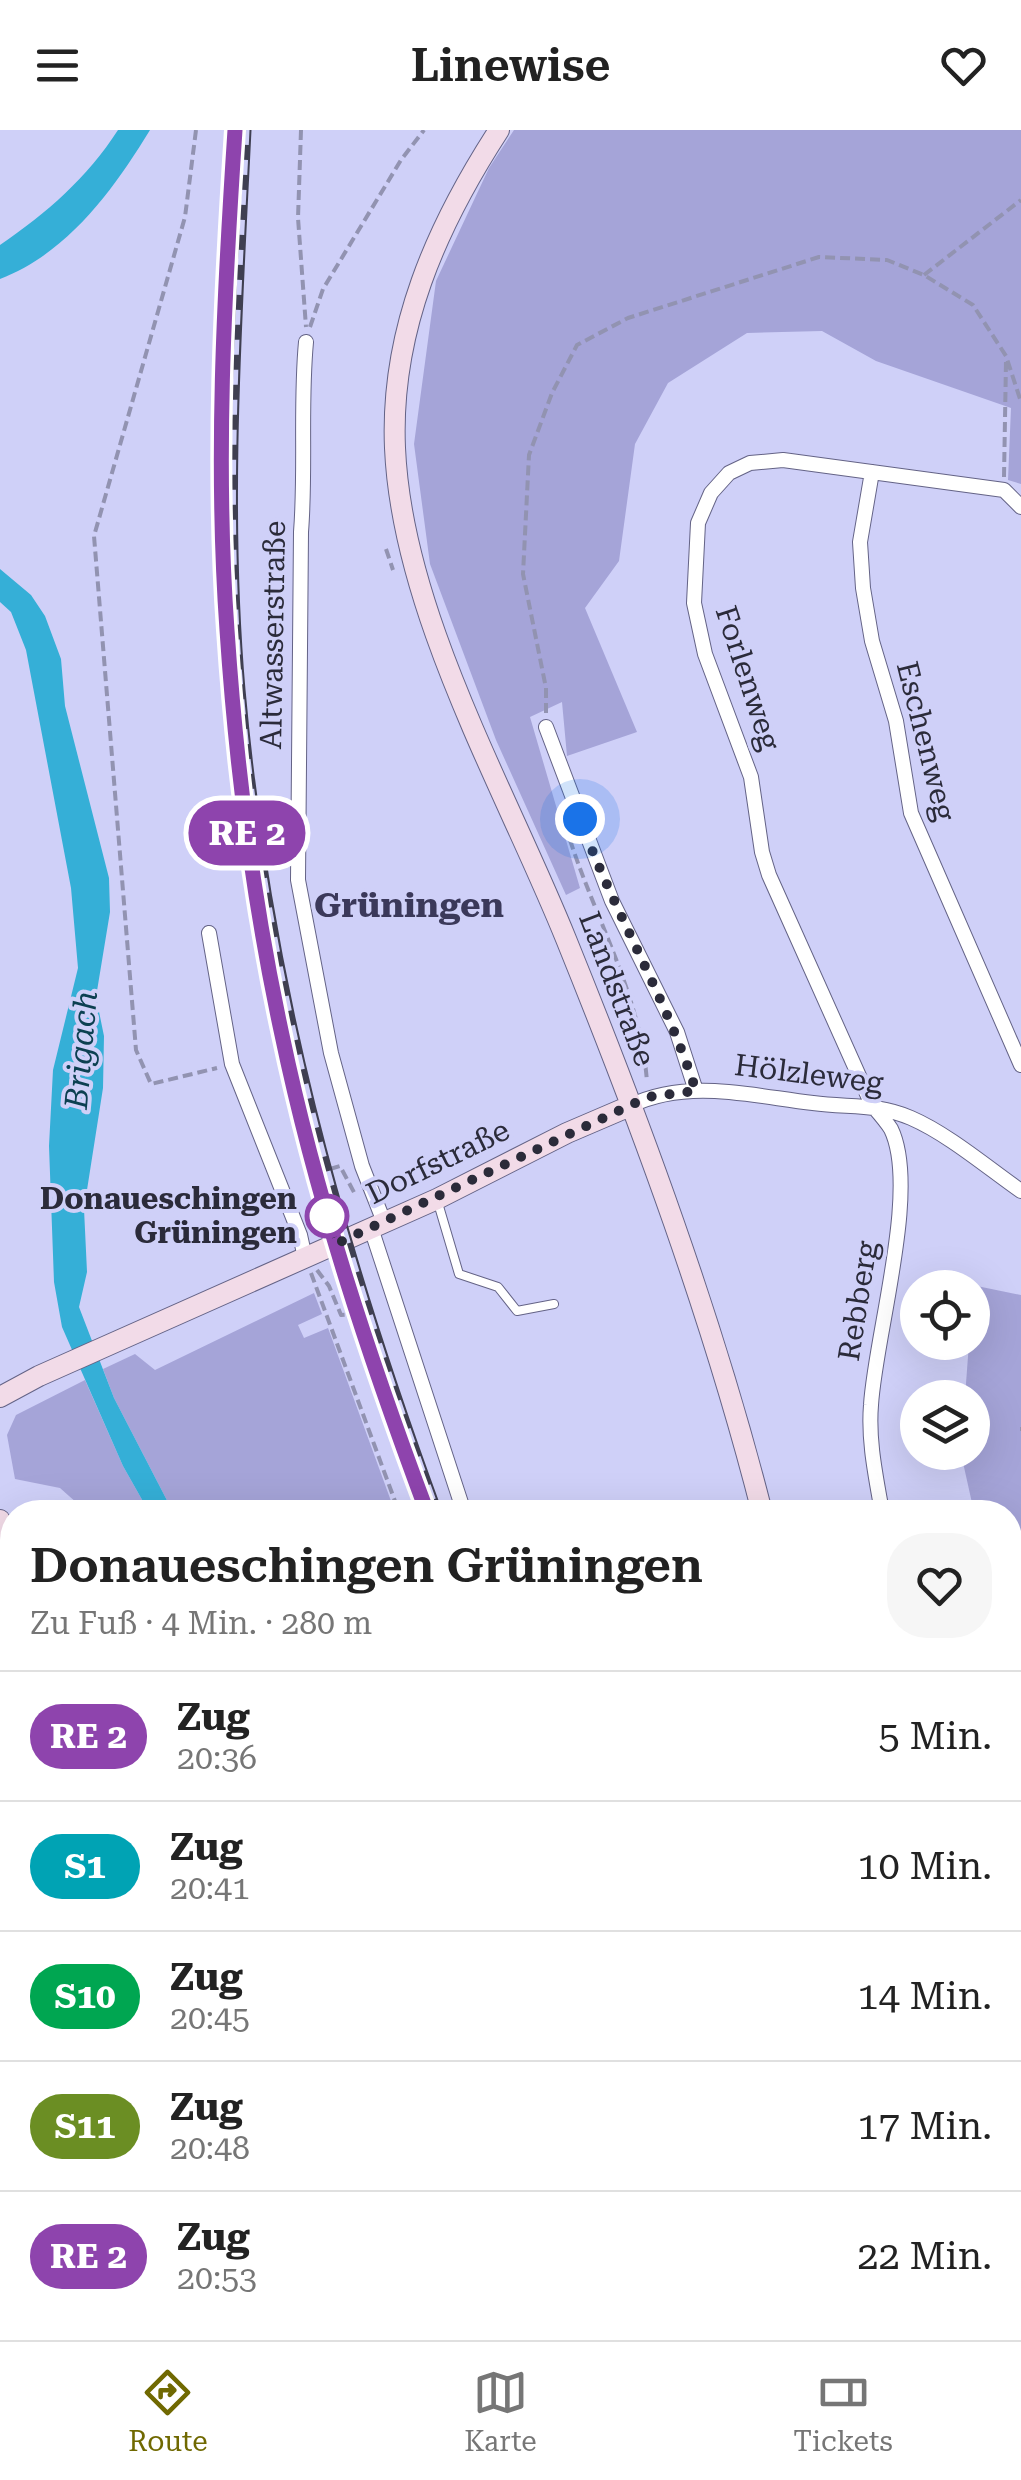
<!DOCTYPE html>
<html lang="de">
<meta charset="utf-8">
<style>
:root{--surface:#fff;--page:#f6f6f6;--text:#222;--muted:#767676;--line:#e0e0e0;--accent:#706901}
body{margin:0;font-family:"Roboto Serif",serif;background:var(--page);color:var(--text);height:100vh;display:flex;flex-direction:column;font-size:38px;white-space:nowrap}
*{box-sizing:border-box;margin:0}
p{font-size:32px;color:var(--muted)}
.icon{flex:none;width:55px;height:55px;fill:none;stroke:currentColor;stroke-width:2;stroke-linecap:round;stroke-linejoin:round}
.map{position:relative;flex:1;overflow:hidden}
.drawer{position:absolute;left:0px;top:1370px;width:1022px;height:840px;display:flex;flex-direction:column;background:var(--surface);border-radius:40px 40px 0 0;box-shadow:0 10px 40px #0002}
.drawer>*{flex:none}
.badge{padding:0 20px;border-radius:32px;font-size:35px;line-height:65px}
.buttons{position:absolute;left:900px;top:1140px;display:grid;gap:20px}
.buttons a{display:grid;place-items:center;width:90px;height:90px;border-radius:50%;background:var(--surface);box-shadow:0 10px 40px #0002;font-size:50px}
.you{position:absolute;width:50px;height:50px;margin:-25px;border:8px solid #fff;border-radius:50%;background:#1a73e8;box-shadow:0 0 0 15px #1a73e833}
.map>.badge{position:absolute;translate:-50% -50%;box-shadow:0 0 0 5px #fff}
.round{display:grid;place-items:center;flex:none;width:105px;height:105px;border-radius:40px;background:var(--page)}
.head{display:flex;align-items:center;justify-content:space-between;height:170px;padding:0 30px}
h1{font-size:48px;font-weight:600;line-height:75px}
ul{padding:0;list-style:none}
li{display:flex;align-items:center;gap:30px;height:130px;padding:0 30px;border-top:2px solid var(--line)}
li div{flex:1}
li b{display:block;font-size:38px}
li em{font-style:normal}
li .badge{min-width:110px;font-weight:700;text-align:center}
header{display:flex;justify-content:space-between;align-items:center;height:130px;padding:0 30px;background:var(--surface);font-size:45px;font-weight:600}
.menu{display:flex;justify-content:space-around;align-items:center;height:140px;border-top:2px solid var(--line);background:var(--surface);font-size:28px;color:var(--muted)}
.menu a{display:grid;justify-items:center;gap:5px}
.menu .current{color:var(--accent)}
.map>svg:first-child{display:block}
</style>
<header><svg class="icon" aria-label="menu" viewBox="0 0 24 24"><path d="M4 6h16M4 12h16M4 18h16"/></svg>Linewise<svg class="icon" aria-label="heart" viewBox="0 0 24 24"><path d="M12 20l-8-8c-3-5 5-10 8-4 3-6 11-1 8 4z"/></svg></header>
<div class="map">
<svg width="1021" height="2210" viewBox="0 0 1021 2210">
<rect width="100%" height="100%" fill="#cfd0f8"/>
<path fill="#a5a4d8" d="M 514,0 L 1021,0 L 1021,354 L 1008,350 L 1011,278 L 876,231 L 822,201 L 747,203 L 668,253 L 635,314 L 619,431 L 585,478 L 637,602 L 567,626 L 562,572 L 530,587 L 580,758 L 566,765 L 496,610 L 430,434 L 414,314 L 436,151 L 489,38 Z
M 972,1155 L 1021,1165 L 1021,1586 L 1010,1538 L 1010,1382 L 974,1382 L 962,1328 L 962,1323 L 972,1322 L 972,1268 L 965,1267 L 969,1213 L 972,1212 Z
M 314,1163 L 322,1184 L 298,1195 L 304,1208 L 328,1198 L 395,1382 L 173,1382 L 114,1268 L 103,1239 L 135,1224 L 155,1240 Z
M 85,1250 L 123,1336 L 149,1382 L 87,1382 L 60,1358 L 15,1349 L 7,1305 L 16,1285 Z
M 1021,1603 L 1021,1860 L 1010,1845 L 1010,1607 Z
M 0,2103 L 12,2122 L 12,2198 L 38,2198 L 38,2210 L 0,2210 Z
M 691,2198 L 758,2198 L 762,2210 L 692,2210 Z"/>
<path fill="#35afd7" d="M 118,0 L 150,0 C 114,59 68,123 0,149 L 0,115 C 47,83 87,48 118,0 Z
M 0,439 L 31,465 L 45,486 L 61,529 L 65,576 L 109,748 L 110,782 L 96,867 L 104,906 L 103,958 L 84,1079 L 87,1142 L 79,1177 L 114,1268 L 173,1382 L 149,1382 L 123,1336 L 62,1197 L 54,1152 L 49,1016 L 53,940 L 78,838 L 71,758 L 26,520 L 11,482 L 0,472 Z"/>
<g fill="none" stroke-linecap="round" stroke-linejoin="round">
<defs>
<path id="lane" d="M 438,1073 L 459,1144 L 498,1157 L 517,1181 L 554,1174"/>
<path id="street" d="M 306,212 C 300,275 306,339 301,402 L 298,750 L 331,923 L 362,1036 L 384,1092
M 872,342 L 860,412 L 863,458 L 872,511 L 896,591 L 911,683 L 1021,935
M 546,597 L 612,771 L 677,902 L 696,961
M 209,803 L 232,934 L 300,1105 L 305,1128
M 630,976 C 688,948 752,966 813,973 C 849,978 876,973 911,988 C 948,1004 988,1038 1021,1061
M 371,1098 L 464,1382
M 882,1382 C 876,1347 868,1311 871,1275 C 875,1206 920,1059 891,999 C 886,991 878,982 872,975 L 769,745 L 762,722 L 751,647 L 705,524 L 694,473 L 698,393 L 711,363 L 729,343 L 750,333 L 783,330 L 1004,360 L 1021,377
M 0,1640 L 12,1618"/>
<path id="secondary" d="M 499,0 C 436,97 390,201 395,318 C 402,482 505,658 566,809 C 641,994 713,1189 762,1382
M 0,1267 L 39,1246 L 437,1069 L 567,1003 L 630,976
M 0,1390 L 12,1421
M 1010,1865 L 1021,1880
M 183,2210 L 186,2198"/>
</defs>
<use href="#lane" stroke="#646386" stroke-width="10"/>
<use href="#street" stroke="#646386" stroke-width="16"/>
<use href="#secondary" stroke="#646386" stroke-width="22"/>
<path stroke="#9293b1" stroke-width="4" stroke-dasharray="10 5" stroke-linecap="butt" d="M 196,0 L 185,87 L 94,406 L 136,920 L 151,954 L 217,938
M 301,0 L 298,88 L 306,197
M 924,145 L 1021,70
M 310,197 L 323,159 L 401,30 L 424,0
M 1004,347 L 1006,231
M 386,419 L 393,440
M 546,583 L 546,558 L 523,444 L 529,325 L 552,263 L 577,215 L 628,188 L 819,127 L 887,130 L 924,145 L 973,175 L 1006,226 L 1021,272
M 570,710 C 596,790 641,867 647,952
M 330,1039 L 340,1036 L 356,1066
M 317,1140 L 329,1156 L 341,1185 L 353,1184
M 311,1143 L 399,1382
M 1020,1299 L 1021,1299
M 0,2065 L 12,2091
M 628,2198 L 629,2210
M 686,2198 L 687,2210
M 44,2210 L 44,2198"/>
<use href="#lane" stroke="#fff" stroke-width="8"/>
<use href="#street" stroke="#fff" stroke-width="14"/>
<use href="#secondary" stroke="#f2dbe8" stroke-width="20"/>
<defs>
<path id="rail" d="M 247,0 C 238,186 225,374 241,560 C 267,851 338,1110 438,1382
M 661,2198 L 663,2210"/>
</defs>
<use href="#rail" stroke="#3f3f51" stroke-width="9"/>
<use href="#rail" stroke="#cfd0f8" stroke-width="5" stroke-dasharray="15" stroke-linecap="butt"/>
</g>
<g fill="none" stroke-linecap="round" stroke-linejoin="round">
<defs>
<path id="line" d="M 235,0 C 224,166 215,333 227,500 C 236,635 253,771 282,905 C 316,1068 369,1227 427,1382"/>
</defs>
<use href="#line" stroke="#fff" stroke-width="22"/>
<use href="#line" stroke="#8e44ad" stroke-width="15"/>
<path stroke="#2b2b3a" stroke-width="10" stroke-dasharray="0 18" d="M 327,1086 L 336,1114 L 648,967 L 696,961 C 666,867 614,782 580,689"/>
</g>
<circle fill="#fff" stroke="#8e44ad" stroke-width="5" cx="327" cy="1086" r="20"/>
<g text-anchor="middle" stroke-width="8" stroke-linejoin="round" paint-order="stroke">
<g font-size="30" fill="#2b2b3a" stroke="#cfd0f8">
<text transform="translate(273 505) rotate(-89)" y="10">Altwasserstraße</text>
<text transform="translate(748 548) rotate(72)" y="10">Forlenweg</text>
<text transform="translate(926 611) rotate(76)" y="10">Eschenweg</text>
<text transform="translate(617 859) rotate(69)" y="10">Landstraße</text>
<text transform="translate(809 944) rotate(7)" y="10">Hölzleweg</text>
<text transform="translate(438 1032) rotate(-26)" y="10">Dorfstraße</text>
<text transform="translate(858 1171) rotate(-81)" y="10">Rebberg</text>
</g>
<g font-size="30" font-weight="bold" fill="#2b2b3a" stroke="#cfd0f8" text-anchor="end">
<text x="297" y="1079">Donaueschingen<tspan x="297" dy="34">Grüningen</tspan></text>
</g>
<g font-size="32" font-style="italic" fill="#0c4051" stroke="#cfd0f8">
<text transform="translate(81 920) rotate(-85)" y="11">Brigach</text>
</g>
<g font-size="35" font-weight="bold" fill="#3b395a" stroke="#cfd0f8">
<text x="409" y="787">Grüningen</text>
</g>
</g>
</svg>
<div class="buttons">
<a><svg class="icon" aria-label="locate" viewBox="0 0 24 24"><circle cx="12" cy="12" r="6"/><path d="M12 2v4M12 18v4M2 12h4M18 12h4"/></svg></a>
<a><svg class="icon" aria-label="layers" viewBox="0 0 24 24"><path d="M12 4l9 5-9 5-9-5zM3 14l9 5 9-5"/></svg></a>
</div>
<div class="you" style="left:580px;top:689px"></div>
<b class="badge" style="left:247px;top:703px;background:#8e44ad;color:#fff">RE 2</b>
<section class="drawer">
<div class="head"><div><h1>Donaueschingen Grüningen</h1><p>Zu Fuß · 4 Min. · 280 m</p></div><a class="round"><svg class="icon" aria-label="heart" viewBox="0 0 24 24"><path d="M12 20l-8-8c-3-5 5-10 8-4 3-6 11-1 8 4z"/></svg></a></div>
<ul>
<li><span class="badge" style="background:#8e44ad;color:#fff">RE 2</span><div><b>Zug</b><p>20:36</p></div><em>5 Min.</em></li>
<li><span class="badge" style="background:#00a3b4;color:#fff">S1</span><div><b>Zug</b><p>20:41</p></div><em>10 Min.</em></li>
<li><span class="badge" style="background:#00a651;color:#fff">S10</span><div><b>Zug</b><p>20:45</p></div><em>14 Min.</em></li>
<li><span class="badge" style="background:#6b8e23;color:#fff">S11</span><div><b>Zug</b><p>20:48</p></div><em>17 Min.</em></li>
<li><span class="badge" style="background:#8e44ad;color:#fff">RE 2</span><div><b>Zug</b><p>20:53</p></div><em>22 Min.</em></li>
</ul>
</section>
</div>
<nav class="menu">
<a class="current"><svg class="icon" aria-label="directions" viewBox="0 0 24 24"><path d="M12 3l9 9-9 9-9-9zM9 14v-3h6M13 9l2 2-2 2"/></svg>Route</a>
<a><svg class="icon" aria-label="map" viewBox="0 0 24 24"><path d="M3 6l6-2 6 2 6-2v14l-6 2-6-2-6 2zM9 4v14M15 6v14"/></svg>Karte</a>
<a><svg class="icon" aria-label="tickets" viewBox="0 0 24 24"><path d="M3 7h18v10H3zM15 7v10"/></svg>Tickets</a>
</nav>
